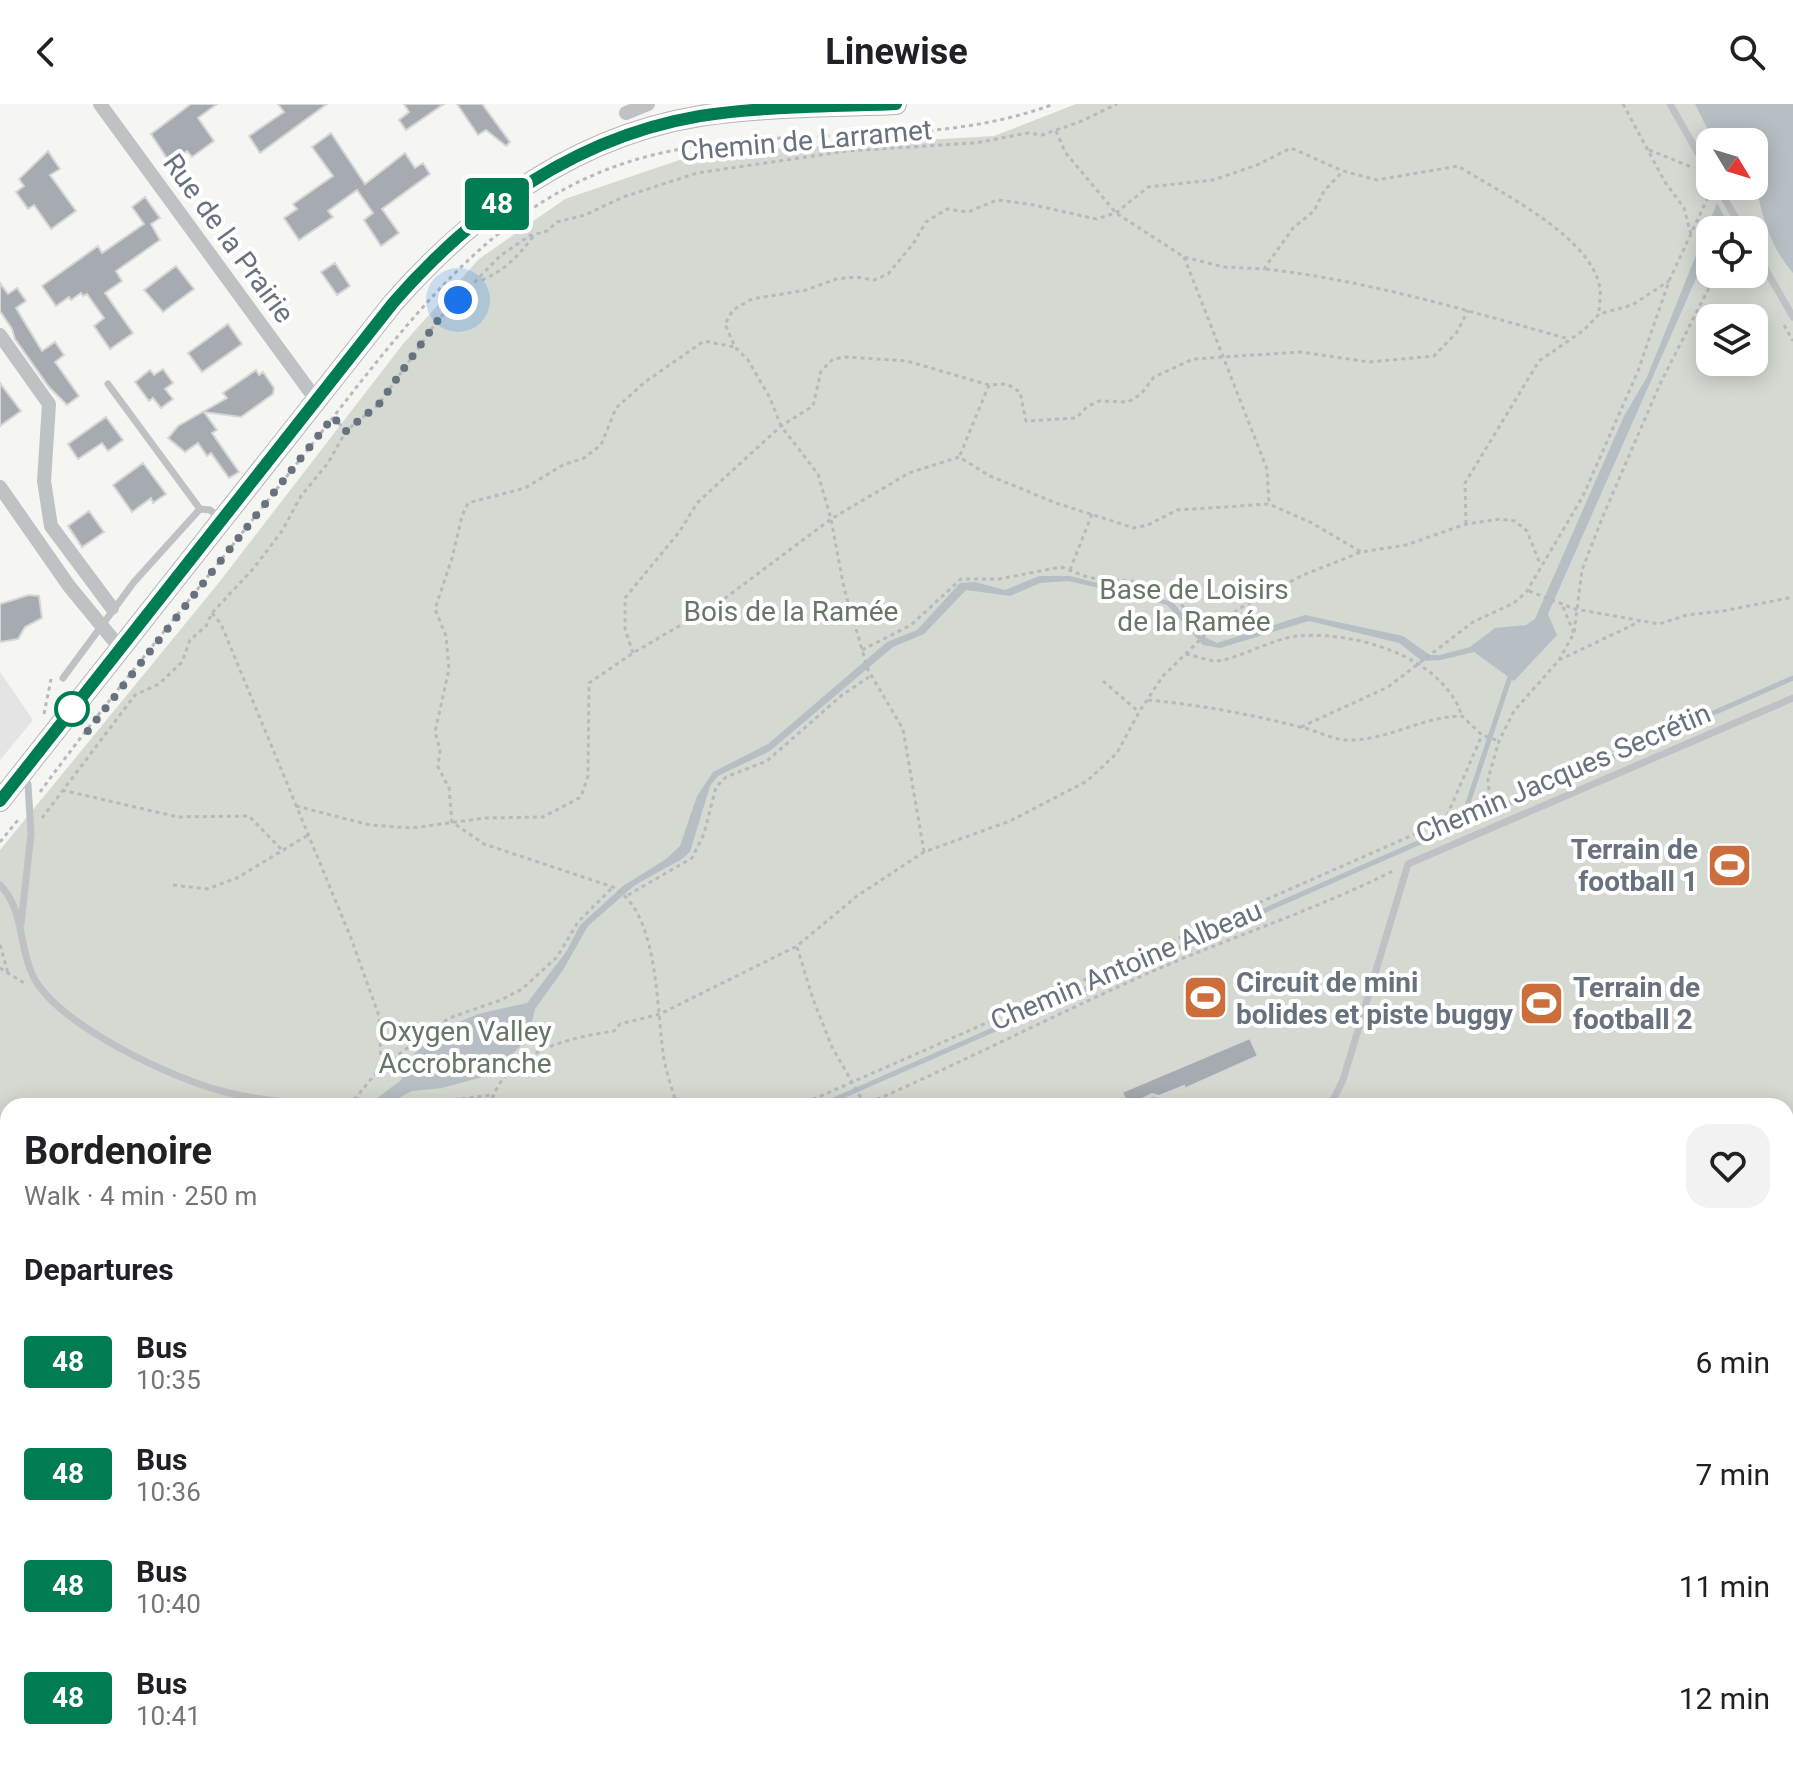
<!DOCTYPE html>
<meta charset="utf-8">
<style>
:root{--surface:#fff;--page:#f2f2f2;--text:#202124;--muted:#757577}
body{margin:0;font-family:Roboto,sans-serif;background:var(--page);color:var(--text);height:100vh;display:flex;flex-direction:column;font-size:30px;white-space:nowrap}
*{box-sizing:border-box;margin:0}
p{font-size:26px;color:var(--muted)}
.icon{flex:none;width:44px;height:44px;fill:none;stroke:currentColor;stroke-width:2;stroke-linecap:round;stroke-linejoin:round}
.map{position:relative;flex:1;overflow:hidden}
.details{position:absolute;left:0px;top:994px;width:1794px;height:674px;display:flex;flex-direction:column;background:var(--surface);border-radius:24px 24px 0 0;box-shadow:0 4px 20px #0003}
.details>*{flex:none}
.badge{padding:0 16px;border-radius:6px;font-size:28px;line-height:52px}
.needle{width:52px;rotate:128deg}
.buttons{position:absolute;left:1696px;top:24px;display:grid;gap:16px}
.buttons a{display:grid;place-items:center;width:72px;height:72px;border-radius:16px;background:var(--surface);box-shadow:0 4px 20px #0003;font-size:40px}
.you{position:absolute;width:40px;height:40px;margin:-20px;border:6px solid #fff;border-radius:50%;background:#1a73e8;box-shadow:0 0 0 12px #1a73e833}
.map>.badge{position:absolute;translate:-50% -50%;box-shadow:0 0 0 4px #fff}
h2{padding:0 24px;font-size:30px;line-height:72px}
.round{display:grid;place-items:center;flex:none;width:84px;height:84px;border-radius:24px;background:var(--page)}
.summary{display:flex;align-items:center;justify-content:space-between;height:136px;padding:0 24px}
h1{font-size:38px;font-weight:700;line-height:60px}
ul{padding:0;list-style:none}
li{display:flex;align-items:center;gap:24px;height:112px;padding:0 24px}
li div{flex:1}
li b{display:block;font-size:30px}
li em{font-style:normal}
li .badge{min-width:88px;font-weight:700;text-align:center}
header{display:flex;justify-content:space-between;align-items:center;height:104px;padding:0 24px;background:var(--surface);font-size:36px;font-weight:700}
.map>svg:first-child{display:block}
</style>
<header><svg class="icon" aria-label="back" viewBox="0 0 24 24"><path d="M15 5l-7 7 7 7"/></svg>Linewise<svg class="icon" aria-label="search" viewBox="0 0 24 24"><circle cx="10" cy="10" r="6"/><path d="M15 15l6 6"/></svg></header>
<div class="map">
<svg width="1793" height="1667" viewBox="0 0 1793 1667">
<rect width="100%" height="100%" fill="#f5f5f2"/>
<path fill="#e3e4e3" d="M 0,568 L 33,616 L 0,656 Z"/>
<path fill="#d4dad2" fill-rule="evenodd" d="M 1076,0 L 1793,0 L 1793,1667 L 297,1667 L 293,1660 L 1786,1660 L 1786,1002 L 8,1002 L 8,1112 L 0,1097 L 0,746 L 217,481 L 403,240 L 479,155 L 565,95 L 700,49 L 994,32 ZM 1710,38 L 1754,38 L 1754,82 L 1710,82 ZM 1710,126 L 1754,126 L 1754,170 L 1710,170 ZM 1710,214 L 1754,214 L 1754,258 L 1710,258 Z
M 0,1166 L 8,1181 L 8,1455 L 0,1459 Z"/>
<path fill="#b7bfc4" d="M 1695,0 L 1793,0 L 1793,169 C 1762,133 1754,84 1754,38 L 1714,38 Z
M 1717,99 L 1724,112 L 1718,126 L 1710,126 L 1710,143 L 1548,510 L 1557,531 L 1514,577 L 1474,548 L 1441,556 L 1422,557 L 1399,539 L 1309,517 L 1220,544 L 1203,541 L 1167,501 L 1134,492 L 1068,477 L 1040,479 L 1010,492 L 966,486 L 924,530 L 893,543 L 770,647 L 718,672 L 710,682 L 690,748 L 682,755 L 635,781 L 588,822 L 563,866 L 535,905 L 528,934 L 509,954 L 483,973 L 442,984 L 412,987 L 383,1002 L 367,1002 L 401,976 L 415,949 L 442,925 L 478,910 L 527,899 L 566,848 L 580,821 L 623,782 L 666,755 L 680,742 L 697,692 L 713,668 L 768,640 L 887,538 L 917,526 L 960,479 L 975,478 L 1005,486 L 1039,472 L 1070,472 L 1173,498 L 1198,530 L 1217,539 L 1305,511 L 1403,532 L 1430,551 L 1440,551 L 1470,543 L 1495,524 L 1526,521 L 1535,515 L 1624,312 L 1647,273 Z
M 1793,1220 L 1793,1667 L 756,1667 L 754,1660 L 1786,1660 L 1786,1221 Z"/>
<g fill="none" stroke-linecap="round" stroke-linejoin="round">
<path stroke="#b7bfc4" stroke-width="5" d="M 1461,720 L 1511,570
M 820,1002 L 1793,574
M 1786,1038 L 1793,1047"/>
</g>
<path fill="#a6abb1" stroke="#d6d7d5" stroke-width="2" d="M 191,0 L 217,0 L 198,14 L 214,37 L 192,53 L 187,47 L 170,59 L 151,30 Z
M 278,0 L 327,0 L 260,49 L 249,32 L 284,8 Z
M 404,0 L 444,0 L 406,26 L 399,16 L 409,8 Z
M 457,0 L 482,0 L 510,38 L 506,42 L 486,26 L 478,31 Z
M 331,29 L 365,80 L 405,49 L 415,64 L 423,59 L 430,70 L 382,105 L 399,129 L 381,142 L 364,116 L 373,109 L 357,86 L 328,107 L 333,113 L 299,136 L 284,114 L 297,105 L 293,100 L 333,72 L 312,43 Z
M 48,47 L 60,65 L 50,71 L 76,107 L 51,125 L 34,101 L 28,105 L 16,88 L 24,82 L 19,75 Z
M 145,93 L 160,114 L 151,120 L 160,136 L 116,167 L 122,177 L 105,189 L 133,229 L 110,245 L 94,222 L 104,214 L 87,190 L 83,192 L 81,189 L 71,196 L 69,193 L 56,202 L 42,182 L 98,142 L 102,149 L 144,120 L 132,103 Z
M 335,159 L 350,182 L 337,191 L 321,168 Z
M 176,162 L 194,185 L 163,208 L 144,186 Z
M 0,179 L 8,190 L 17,184 L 26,197 L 16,204 L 42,247 L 55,238 L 64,251 L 55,258 L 79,292 L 67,301 L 49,283 L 15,235 L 12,225 L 0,207 Z
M 228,220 L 242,240 L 202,268 L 188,249 Z
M 163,265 L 173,279 L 165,285 L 173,295 L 161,304 L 153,294 L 149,297 L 135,278 L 150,266 L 154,271 Z
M 256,266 L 259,271 L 263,268 L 274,284 L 273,290 L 241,313 L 204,308 L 217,326 L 212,329 L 239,368 L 229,374 L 211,349 L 207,352 L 198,339 L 185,348 L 168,334 L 178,322 L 227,294 L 223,289 Z
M 0,279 L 21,307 L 0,322 Z
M 106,313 L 123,336 L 108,347 L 102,339 L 78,355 L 68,340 Z
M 143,359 L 166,390 L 153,399 L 151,394 L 132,408 L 113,381 Z
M 89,407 L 104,428 L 82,443 L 68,422 Z
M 29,491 L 39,492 L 42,514 L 25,523 L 18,535 L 0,538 L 0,500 Z
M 1250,934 L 1258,952 L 1184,985 L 1184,982 L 1159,992 L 1152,990 L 1128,1002 L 1122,988 Z"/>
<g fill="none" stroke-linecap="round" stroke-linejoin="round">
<defs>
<path id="secondary" d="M 0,697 L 393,199 C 474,107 576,32 700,12 C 765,2 831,3 896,0"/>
</defs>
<use href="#secondary" stroke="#b2b5ba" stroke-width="22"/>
<path stroke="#b7b9bc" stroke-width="3" stroke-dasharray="4 4" stroke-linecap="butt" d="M 1623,0 L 1665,78 L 1684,104 L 1691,131
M 1056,27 L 1065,48 L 1116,109 L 1184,153 L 1224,163 L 1264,165 L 1293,124 L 1314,107 L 1324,87 L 1343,67 L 1377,76 L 1458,62 C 1499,88 1593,133 1600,185 C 1601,193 1599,202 1599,210
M 1649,46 L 1694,64
M 1184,153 L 1267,365 L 1269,400
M 1266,165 C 1369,177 1469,207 1569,235
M 482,176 C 506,166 519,151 535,130
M 1784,221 L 1793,237
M 333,313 L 346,327
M 960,351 L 989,281
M 1466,420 L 1465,379 L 1539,257 L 1584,226 L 1599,210 L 1632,201 L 1669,177
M 1070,466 L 1092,410
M 1529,487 L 1575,505 L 1659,520 L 1687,511 L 1723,507 L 1793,493
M 1563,503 L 1574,529
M 212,509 L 221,520 L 351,834 L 379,912 L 381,963
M 862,546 L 911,521 L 961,475 L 999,475 L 1061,463 L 1090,474 L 1132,477 L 1177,497 L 1199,517 L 1212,524
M 633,549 L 625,525 L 625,494 L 680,427 L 697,399 L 781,322 L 813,302 L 821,267 L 833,255 L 846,253 L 907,257 L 989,281 L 1007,280 L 1020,288 L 1026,317 L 1076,314 L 1088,302 L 1099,297 L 1128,298 L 1141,290 L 1154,273 L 1193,255 L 1301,248 L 1369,258 L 1434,252 L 1457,228 L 1468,206
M 1186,550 C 1195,552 1206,556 1215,557 C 1231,558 1274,534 1297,532 C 1353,527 1442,551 1462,612
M 1559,556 L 1639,518
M 1103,577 L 1139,608
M 1148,596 C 1200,601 1250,610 1300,623 C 1315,626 1333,636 1348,636 C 1387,637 1423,612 1462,612 L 1482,631 L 1499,637
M 44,610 L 51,575
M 1301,623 L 1388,583 L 1473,518 L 1514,499 L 1527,487 L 1583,392 L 1638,267 L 1669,177 L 1709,91
M 62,686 L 178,713 L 249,712 L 284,748
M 40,688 C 106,598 177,512 246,424 C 282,378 319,332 355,285 C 437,182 518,84 653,51 C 784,18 926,48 1054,0
M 296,702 L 370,721 L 412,724 L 485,714 L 543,713 L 581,693 L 588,672 L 589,579 L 633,549 L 720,498 L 831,415 L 909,369 L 959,353 L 990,372 L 1056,399 L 1134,424 L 1148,421 L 1177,406 L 1269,400 L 1312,419 L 1361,448
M 1491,710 L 1488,675 L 1499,637 L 1514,607 L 1559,556 L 1574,529 L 1582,466 L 1603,412 L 1660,280 L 1716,170
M 42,714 L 135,591 L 159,580 L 182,558 L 190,536 L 206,522 L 212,509 L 253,465 L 282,427 L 301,392 L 328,359 L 346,327 L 379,300 L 438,216 L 500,152 L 529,132 L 547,127 L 557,118 L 585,111 L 623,93 L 697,69 L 847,47 L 976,39 L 1028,29 L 1042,31 L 1082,17 L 1117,0
M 0,738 L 18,716
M 924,748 L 903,625 L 868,566 L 844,484 L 831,415 L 818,370 L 781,322 L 770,294 L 748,256 L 735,243 L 725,220 L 733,206 L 752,195 L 806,186 L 836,175 L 856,173 L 874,176 L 888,170 L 913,140 L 926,118 L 947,105 L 968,108 L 997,96 L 1029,100 L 1096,115 L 1116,109 L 1148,83 L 1213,76 L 1257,61 L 1291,44 L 1343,67
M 173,781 L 207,785 L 237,774 L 308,731
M 628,791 L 692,754 L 704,730 L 716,683 L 726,673 L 767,657 L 842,591 L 869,573
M 0,841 L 8,869
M 797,843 L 813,895 L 832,943 L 865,1001
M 0,864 L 24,879
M 349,1002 L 381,963 L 449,914 L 501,896 L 522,885 L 557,853 L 578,818 L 613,783
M 406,1002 L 492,991
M 490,1002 C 503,949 567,934 614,927 L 620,920 L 660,910 L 797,842 L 857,792 L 924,748 L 1010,717 L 1087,677 L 1117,649 L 1139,608 L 1163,572 L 1212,524 L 1242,503 L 1301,472 L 1361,448 L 1406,441 L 1466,420 L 1500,415 L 1515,417 L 1527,427 L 1540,460
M 677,1002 C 673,988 668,974 665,960 C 655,911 662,811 613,783 L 484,740 L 452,718 L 449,684 L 438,663 L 440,646 L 435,628 L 449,565 L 446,532 L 435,505 L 452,454 L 462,412 L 468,399 L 525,384 L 563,361 L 584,354 L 601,341 L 616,304 L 645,278 L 704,237 L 734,243
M 798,1002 L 1440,719 L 1446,714 L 1482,631
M 862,1002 C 959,960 1054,911 1151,868 C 1231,833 1315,806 1393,767
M 1786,1036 L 1793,1030
M 1786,1061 L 1793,1068
M 1786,1214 L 1793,1213
M 290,1660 L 294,1667
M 328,1660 L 332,1667
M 456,1660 L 459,1667
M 545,1660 L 550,1667
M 672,1660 L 672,1667
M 711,1660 L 713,1667
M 736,1660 L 738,1667
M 630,1667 L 635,1660"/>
<path stroke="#bfc2c5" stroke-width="7" d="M 1670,0 L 1710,70
M 1717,82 L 1743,126
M 1754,145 L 1793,213
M 108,280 L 200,405
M 63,574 L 134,478 L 200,405 L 210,406 L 221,414
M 19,673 L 28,680 L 31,730 L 21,820
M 0,781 C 25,807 18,842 33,872 C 57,921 178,978 230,989 C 254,995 278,997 303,1002
M 1138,1002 L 1154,996
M 1330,1002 L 1343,976 L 1408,760 L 1793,594
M 1786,1132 L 1793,1131"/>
<path stroke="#bfc2c5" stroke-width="14" d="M 100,0 L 317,297
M 626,9 L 648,0
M 0,231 L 49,300 L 44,377 L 51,422 L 112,504
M 0,383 L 69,482 L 120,544
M 0,1259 L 8,1265
M 266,1660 L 270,1667"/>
<use href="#secondary" stroke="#fff" stroke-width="20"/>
</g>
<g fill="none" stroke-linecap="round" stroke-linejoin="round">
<defs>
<path id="line" d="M 0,697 L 393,199 C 474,106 576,33 700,12 C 764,2 831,3 896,0"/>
</defs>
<use href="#line" stroke="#fff" stroke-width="18"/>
<use href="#line" stroke="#007c52" stroke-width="12"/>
<path stroke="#68727f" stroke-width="8" stroke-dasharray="0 14.4" d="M 72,605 L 87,628 L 333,313 L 346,327 L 379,300 L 438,216 L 458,196"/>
</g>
<defs>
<symbol id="stadium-square" viewBox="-11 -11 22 22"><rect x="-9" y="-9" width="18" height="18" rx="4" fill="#cc6e3c" stroke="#fff"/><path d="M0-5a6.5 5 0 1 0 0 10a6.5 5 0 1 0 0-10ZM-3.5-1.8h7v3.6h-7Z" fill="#fff"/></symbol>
</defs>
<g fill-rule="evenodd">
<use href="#stadium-square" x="1704" y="736" width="51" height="51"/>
<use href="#stadium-square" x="1180" y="868" width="51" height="51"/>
<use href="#stadium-square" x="1516" y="874" width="51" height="51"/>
</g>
<circle fill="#fff" stroke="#007c52" stroke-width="4" cx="72" cy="605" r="16"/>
<g text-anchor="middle" stroke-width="8" stroke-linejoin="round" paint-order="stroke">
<g font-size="28" fill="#68727f" stroke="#fff">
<text transform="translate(806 36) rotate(-5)" y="10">Chemin de Larramet</text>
<text transform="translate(229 134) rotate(54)" y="10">Rue de la Prairie</text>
<text transform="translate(1563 669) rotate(-23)" y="10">Chemin Jacques Secrétin</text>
<text transform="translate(1126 861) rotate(-23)" y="10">Chemin Antoine Albeau</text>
</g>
<g font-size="28" fill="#677766" stroke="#fff">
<text x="1194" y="495">Base de Loisirs<tspan x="1194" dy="32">de la Ramée</tspan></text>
<text x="791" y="517">Bois de la Ramée</text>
<text x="465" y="937">Oxygen Valley<tspan x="465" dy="32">Accrobranche</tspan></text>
</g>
<g font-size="28" font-weight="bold" fill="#68727f" stroke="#fff" text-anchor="start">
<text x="1698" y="755" text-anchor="end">Terrain de<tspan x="1698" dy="32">football 1</tspan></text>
<text x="1236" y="888">Circuit de mini<tspan x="1236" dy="32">bolides et piste buggy</tspan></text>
<text x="1573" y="893">Terrain de<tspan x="1573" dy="32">football 2</tspan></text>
</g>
</g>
</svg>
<div class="buttons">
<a><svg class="needle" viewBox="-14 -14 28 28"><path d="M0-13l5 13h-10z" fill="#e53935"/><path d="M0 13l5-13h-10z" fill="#757577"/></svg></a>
<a><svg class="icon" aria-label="locate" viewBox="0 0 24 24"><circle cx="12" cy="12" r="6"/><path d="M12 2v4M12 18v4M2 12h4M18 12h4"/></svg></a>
<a><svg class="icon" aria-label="layers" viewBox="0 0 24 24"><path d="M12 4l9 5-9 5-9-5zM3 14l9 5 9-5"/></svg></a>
</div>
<div class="you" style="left:458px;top:196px"></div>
<b class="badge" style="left:497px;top:100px;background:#007c52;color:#fff">48</b>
<section class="details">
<div class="summary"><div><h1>Bordenoire</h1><p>Walk · 4 min · 250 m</p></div><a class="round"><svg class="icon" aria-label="heart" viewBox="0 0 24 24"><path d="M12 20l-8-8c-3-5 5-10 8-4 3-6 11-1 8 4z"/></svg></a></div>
<h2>Departures</h2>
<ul>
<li><span class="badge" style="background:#007c52;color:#fff">48</span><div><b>Bus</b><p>10:35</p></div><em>6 min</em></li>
<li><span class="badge" style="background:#007c52;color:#fff">48</span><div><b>Bus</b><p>10:36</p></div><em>7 min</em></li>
<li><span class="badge" style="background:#007c52;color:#fff">48</span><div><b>Bus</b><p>10:40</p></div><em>11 min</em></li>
<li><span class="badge" style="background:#007c52;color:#fff">48</span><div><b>Bus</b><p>10:41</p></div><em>12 min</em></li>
</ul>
</section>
</div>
